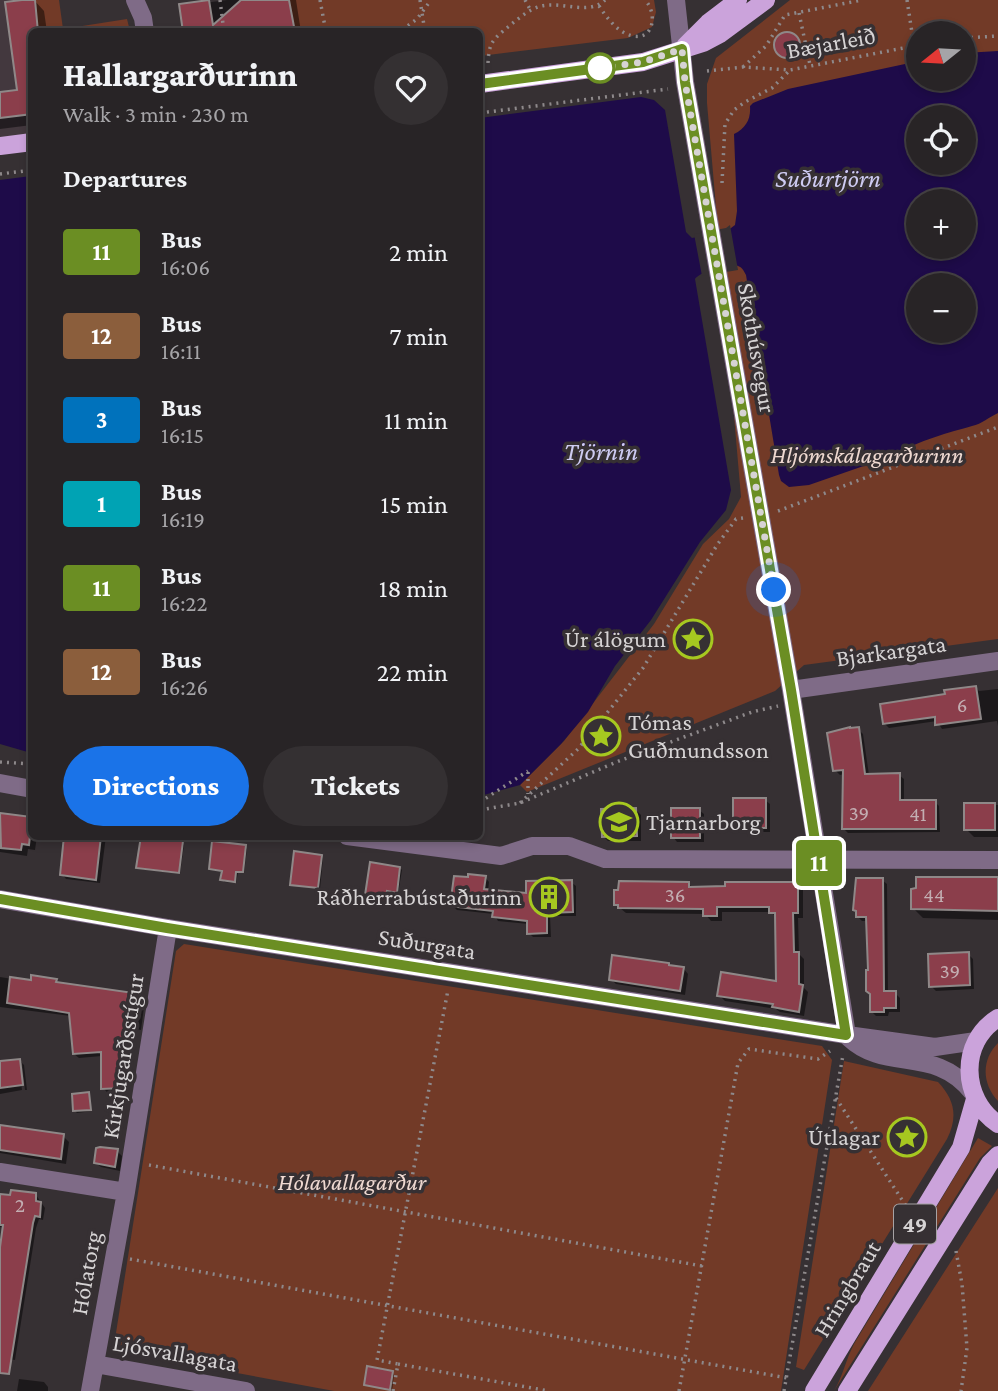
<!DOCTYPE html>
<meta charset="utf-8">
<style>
:root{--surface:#282426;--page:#343032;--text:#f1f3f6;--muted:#a5a4a7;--line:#444143;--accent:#1a73e8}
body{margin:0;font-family:"Crimson Pro",serif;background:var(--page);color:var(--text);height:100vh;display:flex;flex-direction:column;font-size:26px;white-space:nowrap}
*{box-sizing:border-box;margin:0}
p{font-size:23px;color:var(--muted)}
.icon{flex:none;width:38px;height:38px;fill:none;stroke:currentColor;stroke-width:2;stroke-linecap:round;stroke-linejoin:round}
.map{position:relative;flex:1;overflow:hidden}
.sheet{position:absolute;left:28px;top:28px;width:455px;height:812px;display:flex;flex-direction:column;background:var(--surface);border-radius:10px;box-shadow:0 4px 10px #0003,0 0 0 2px var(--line)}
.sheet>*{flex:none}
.badge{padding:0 14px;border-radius:5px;font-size:24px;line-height:46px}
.needle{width:46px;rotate:252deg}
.fabs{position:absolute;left:906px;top:21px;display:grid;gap:14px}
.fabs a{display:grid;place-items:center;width:70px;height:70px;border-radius:50%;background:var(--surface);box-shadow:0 4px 10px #0003,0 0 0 2px var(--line);font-size:35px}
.you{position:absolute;width:35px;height:35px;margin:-18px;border:5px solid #fff;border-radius:50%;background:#1a73e8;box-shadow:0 0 0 10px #1a73e833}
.map>.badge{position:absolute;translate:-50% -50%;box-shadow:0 0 0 4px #fff}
h2{padding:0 35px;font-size:26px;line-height:63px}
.round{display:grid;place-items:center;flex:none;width:74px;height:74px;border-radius:37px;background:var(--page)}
.overview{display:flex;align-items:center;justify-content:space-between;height:119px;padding:0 35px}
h1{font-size:33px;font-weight:800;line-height:52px}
.action{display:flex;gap:14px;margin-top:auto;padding:14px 35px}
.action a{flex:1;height:80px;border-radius:42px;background:var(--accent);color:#fff;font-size:28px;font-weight:800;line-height:80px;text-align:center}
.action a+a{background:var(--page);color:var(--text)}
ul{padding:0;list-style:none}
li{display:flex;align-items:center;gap:21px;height:84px;padding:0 35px}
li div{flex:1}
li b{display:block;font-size:26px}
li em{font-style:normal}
li .badge{min-width:77px;font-weight:700;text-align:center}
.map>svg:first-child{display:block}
</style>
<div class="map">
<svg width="998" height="1391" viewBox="0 0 998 1391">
<rect width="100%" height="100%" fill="#363033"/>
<path fill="#43383e" d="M 0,0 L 44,0 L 48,31 L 32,32 L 31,136 L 0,139 Z"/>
<path fill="#723a27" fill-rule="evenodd" d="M 35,0 L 59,0 L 63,29 L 127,19 L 130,31 L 38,31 Z
M 289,0 L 654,0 L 656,12 L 652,27 L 628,38 L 480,56 L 480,32 L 295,31 Z
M 790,0 L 998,0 L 998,639 L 804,665 L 775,691 L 527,792 L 520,785 L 564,741 L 654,624 L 703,544 L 729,519 L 741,497 L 707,103 L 707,84 L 716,58 ZM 919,33 L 964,33 L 964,79 L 919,79 ZM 919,117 L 964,117 L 964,163 L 919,163 ZM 919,201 L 964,201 L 964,247 L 919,247 ZM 919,285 L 964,285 L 964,331 L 919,331 Z
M 184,944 L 822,1046 L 832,1060 L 781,1391 L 334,1391 L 129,1353 C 121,1348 118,1343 116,1333 L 176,951 Z
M 998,1043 L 998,1101 C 982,1084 981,1060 998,1043 Z
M 844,1061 L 938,1082 C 955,1100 958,1117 947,1139 L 804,1370 L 796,1367 Z
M 978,1138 L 992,1146 L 980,1158 L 834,1391 C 843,1376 846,1359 854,1344 Z
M 998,1188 L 998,1391 L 867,1391 L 868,1391 Z"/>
<path fill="#1e0b49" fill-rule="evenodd" d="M 998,51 L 998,413 C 989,417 982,424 972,426 C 951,432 916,441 898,454 L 809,485 L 789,487 L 781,481 L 779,475 L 746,275 C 743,270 743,268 738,266 C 729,262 700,272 695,279 L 731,490 L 726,510 L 700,542 L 651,620 L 615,666 L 588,712 L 561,744 L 520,785 L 480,796 L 480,118 L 641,97 L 654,100 L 665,110 L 686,232 L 692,238 L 727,231 L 735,225 L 737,211 L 734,134 C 746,128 751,119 750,106 L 753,103 L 788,89 L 919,61 L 919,79 L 964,79 L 964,53 ZM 919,117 L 964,117 L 964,163 L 919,163 ZM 919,201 L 964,201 L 964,247 L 919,247 ZM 919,285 L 964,285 L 964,331 L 919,331 Z
M 31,176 L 32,176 L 31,753 L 0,744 L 0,180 Z"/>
<path fill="#363033" d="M 730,225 L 738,270 L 702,276 L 694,234 L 726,228 Z"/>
<path fill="#0007" d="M 34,0 L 44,11 L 47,32 L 32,32 L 32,125 L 0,129 L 0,93 L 18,91 Z
M 227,0 L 296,0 L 301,32 L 184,32 L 181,6 Z
M 789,33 L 802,44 L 804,53 L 799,60 L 790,62 L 777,51 L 775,42 L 780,35 Z
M 975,687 L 979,691 L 998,689 L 998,726 L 997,721 L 942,729 L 937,721 L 889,728 L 885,724 L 947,696 Z
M 858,729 L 863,734 L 869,775 L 899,775 L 904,779 L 904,802 L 935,802 L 939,806 L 940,832 L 848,833 L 843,828 L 844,774 L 840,775 L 835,770 Z
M 765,800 L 770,804 L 770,832 L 739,832 L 734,827 Z
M 966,805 L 998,805 L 998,837 L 974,837 L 966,829 Z
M 636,810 L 641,815 L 641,841 L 608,841 L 603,836 Z
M 699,810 L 704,814 L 704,842 L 677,842 L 673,837 Z
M 0,815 L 32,819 L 32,836 L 37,836 L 35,850 L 28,849 L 27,856 L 0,852 Z
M 66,836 L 106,836 L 100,883 L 66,879 L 62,874 Z
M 142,836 L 172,836 L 173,842 L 182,843 L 184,845 L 180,874 L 140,869 L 138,867 Z
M 245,847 L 247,849 L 244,873 L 238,873 L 236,883 L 224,882 L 223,872 L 211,869 Z
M 322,856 L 323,858 L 320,889 L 291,884 Z
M 400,868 L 402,870 L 398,894 L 388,892 L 387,906 L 368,903 L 366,901 Z
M 485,877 L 489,882 L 488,891 L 528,895 L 571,882 L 576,886 L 576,916 L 550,916 L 551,937 L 533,937 L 529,933 L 529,924 L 498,921 L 494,914 L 457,910 L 452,906 Z
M 998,879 L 998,920 L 923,918 L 913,908 Z
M 882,880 L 887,884 L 888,993 L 895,993 L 900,998 L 900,1012 L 889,1012 L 888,1016 L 876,1016 L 871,1011 L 868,972 L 870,972 L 868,921 L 862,921 L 857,916 Z
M 689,884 L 694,889 L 797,884 L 803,890 L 803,918 L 798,918 L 799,954 L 804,959 L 804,988 L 808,992 L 804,1016 L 780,1012 L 776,1009 L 725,1001 L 719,995 L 778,983 L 776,917 L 771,912 L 722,912 L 722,921 L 711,921 L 705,914 L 626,913 L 615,904 Z
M 968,954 L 973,959 L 974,989 L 936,991 L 931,986 Z
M 669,964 L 684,969 L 688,974 L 685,995 L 616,984 L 611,979 Z
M 0,977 L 32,982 L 56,981 L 59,984 L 140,996 L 145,1000 L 141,1030 L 131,1028 L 127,1092 L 108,1093 L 103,1088 L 102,1056 L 79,1058 L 74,1054 L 71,1016 L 0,1007 Z
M 19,1060 L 22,1063 L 19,1063 L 22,1090 L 0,1094 L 0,1063 Z
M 22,1063 L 24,1065 L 27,1090 L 25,1090 Z
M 88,1094 L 92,1111 L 77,1113 L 75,1111 Z
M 0,1127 L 63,1136 L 69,1142 L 66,1164 L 0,1153 Z
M 117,1151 L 122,1156 L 120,1171 L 101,1167 L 96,1163 Z
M 36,1195 L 45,1208 L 43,1220 L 39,1219 L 36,1228 L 15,1360 L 0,1358 L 0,1266 L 5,1228 L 0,1227 L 0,1196 Z
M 393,1373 L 394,1375 L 392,1391 L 366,1384 Z
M 19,1379 L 44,1382 L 48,1387 L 48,1391 L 17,1391 Z"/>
<path fill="#8b3e4b" stroke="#8f8888" stroke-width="2" d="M 22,0 L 35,0 L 38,32 L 32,32 L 32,114 L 0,118 L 0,92 L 17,90 L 5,2 Z
M 209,0 L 213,25 L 241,0 L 289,0 L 295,32 L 183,32 L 179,4 Z
M774 45a13 13 0 1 1 26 0a13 13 0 1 1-26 0Z
M 976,686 L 981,719 L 935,725 L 935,717 L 883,724 L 880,704 L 945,694 L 944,690 Z
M 850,727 L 850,728 L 859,727 L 865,774 L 900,773 L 900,800 L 936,800 L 936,829 L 842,829 L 843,770 L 833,771 L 827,733 Z
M 733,798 L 766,798 L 766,828 L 733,828 Z
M 964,803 L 995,803 L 995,830 L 964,830 Z
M 636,808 L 637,836 L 602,837 L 601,809 Z
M 671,808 L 700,808 L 700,838 L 671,838 Z
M 0,813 L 32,817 L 29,845 L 22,844 L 21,850 L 1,848 Z
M 64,836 L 101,836 L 96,880 L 60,875 Z
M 141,836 L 172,836 L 172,840 L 183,841 L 179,873 L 136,868 Z
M 212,841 L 246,845 L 243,872 L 236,872 L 235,882 L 220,880 L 222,871 L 209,869 Z
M 294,851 L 322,855 L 318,888 L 290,885 Z
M 370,862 L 400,867 L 397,893 L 387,891 L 385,905 L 364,902 Z
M 468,874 L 486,876 L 484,889 L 526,893 L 526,881 L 572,880 L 573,912 L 547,913 L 547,933 L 527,934 L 527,921 L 492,917 L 493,911 L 450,906 L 454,876 L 468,877 Z
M 916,877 L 998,877 L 998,911 L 911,909 L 911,889 L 916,888 Z
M 856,878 L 883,878 L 884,991 L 896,991 L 896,1008 L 884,1008 L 884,1012 L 870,1012 L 870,994 L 866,991 L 866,970 L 868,970 L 866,917 L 856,917 L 856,911 L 853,910 Z
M 619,881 L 689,882 L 689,887 L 725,886 L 725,882 L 798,882 L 798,913 L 793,913 L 794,952 L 799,952 L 799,984 L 803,985 L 799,1012 L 772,1007 L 773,1004 L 717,996 L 721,972 L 776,981 L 775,913 L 769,913 L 769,907 L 717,907 L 717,916 L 703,916 L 703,909 L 618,908 L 618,905 L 614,905 L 614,890 L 618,890 Z
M 969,952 L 970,985 L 929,987 L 928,954 Z
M 612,955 L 669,963 L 669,965 L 684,967 L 680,991 L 609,980 Z
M 31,975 L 57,979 L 56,982 L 141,994 L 136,1026 L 127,1024 L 123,1088 L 101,1089 L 101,1052 L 73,1054 L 69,1013 L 7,1003 L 10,977 L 31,980 Z
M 20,1059 L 23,1085 L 0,1088 L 0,1061 Z
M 89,1092 L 91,1110 L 73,1111 L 72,1094 Z
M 0,1125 L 64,1134 L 61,1159 L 0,1150 Z
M 100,1147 L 118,1149 L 115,1167 L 94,1163 L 96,1148 Z
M 11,1190 L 36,1193 L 36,1201 L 41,1202 L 40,1217 L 35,1216 L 33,1223 L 9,1374 L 0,1373 L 0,1247 L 3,1225 L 0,1225 L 0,1194 L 10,1195 Z
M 367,1366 L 393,1371 L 390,1390 L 364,1385 Z"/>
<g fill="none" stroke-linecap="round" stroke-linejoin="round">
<path stroke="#8e898b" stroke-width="3.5" stroke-dasharray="2 5" stroke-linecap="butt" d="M 220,0 L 224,32
M 320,0 L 326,32
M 420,0 L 425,32
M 525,0 L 531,11
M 907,0 L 914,46
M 599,6 C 607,18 618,33 633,36 C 655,40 657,12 645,0
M 799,13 L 810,65
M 388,32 L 406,27 L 417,19 L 431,0
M 964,38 L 998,36
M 488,63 C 489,43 492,40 508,27 C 518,19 529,9 541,6 C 563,1 588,16 605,0
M 743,67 L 766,46 L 785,15 L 862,0
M 707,71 L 743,67 L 790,70 L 919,45
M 480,113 L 668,89
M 0,174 L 32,170
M 722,183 L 725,124 L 734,110 L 745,102 L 772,88 L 790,70
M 778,511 L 998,427
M 0,762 L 32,764
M 528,772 L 528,794
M 480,802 L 528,771
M 520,803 L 578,749 L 643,668 L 717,545 L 736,519 L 743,518
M 480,810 L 520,803 L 619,761 L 752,712 L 778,706
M 836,1098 L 906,1206
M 149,1165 L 702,1266
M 956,1251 L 962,1284 L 967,1348 L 961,1391
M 130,1259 L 787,1378
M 117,1347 L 125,1341
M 398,1364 L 549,1391
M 393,1391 L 398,1364 L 377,1360 L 448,990
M 679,1391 L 738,1063 L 749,1049 L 818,1059 L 830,1051
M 784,1391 L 843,1055"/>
<path stroke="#7f6b87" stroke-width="18" d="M 135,0 L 143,18 L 145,32
M 676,0 L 685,82 L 791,690 L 847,1035
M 791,690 L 998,661
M 0,783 L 32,789
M 347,836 L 501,856 L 532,846 L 569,846 L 605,859 L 998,860
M 0,899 L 168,928 L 847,1035 L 935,1047 L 976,1041
M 849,1038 C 886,1073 935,1045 972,1092
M 0,1172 L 126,1192
M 95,1364 L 246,1391
M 90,1391 L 126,1192 L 168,928"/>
<path stroke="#cba3db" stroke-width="18" d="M 685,46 L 708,23 L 738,0
M 480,84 L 643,62 L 703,43 L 720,34 L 766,0
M 0,146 L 32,142
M 998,1018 C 959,1042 961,1099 998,1124
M 814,1391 L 961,1148 L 975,1099
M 847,1391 L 990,1163 L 998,1155"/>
</g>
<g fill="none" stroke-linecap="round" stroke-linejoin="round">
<defs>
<path id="line" d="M 0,899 L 167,928 L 846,1035 L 791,690 L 685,82 L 682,49 L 643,62 L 480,84"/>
</defs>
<use href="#line" stroke="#fff" stroke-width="16"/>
<use href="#line" stroke="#6b8e23" stroke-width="10"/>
<path stroke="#d6d3d4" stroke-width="7" stroke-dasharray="0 12.6" d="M 600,68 L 643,62 L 682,49 L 685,82 L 774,590"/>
</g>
<defs>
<symbol id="sight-ring" viewBox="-11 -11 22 22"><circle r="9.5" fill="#363033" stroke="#a6c820" stroke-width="1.5"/><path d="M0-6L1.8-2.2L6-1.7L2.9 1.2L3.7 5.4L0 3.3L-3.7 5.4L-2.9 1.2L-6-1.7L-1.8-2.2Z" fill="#a6c820"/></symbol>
<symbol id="school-ring" viewBox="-11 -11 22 22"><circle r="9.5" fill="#363033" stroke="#a6c820" stroke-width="1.5"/><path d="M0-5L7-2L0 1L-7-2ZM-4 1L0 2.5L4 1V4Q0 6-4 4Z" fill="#a6c820"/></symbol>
<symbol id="building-ring" viewBox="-11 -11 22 22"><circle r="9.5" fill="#363033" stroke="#a6c820" stroke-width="1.5"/><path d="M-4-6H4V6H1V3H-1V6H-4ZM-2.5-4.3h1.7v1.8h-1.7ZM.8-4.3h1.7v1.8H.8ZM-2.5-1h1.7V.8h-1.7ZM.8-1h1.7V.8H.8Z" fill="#a6c820"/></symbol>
</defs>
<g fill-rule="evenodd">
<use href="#sight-ring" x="671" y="617" width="44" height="44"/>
<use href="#sight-ring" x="579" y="714" width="44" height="44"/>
<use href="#school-ring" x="597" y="800" width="44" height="44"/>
<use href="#building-ring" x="527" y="875" width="44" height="44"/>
<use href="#sight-ring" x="885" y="1115" width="44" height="44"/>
</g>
<circle fill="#fff" stroke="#6b8e23" stroke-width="3.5" cx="600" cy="68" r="14"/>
<g text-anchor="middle" stroke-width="7" stroke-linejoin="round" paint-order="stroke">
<g font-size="21" fill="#c3aeb2">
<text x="962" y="712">6</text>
<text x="859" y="820">39</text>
<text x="918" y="821">41</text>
<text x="675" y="902">36</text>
<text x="934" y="902">44</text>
<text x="950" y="978">39</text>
<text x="20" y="1212">2</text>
</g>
<rect fill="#363033" stroke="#a6a2a4" stroke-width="2" x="894" y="1204.5" width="42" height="39" rx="5"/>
<g font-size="23" font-weight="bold" fill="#d6d3d4">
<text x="915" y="1232">49</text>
</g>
<g font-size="24" fill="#d6d3d4" stroke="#363033">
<text transform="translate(831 43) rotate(-10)" y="8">Bæjarleið</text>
<text transform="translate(757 348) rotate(80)" y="8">Skothúsvegur</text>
<text transform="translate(891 651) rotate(-8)" y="8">Bjarkargata</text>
<text transform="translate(427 944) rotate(9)" y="8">Suðurgata</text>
<text transform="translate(123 1056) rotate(-81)" y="8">Kirkjugarðsstígur</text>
<text transform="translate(86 1273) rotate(-80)" y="8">Hólatorg</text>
<text transform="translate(847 1289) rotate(-59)" y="8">Hringbraut</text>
<text transform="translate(175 1353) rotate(10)" y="8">Ljósvallagata</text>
</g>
<g font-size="24" font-style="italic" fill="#efd9d1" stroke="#363033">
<text x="867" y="463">Hljómskálagarðurinn</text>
<text x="352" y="1190">Hólavallagarður</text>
</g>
<g font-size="24" fill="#d6d3d4" stroke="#363033" text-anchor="end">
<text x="666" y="647">Úr álögum</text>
<text x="628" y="730" text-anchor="start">Tómas<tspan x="628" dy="28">Guðmundsson</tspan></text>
<text x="646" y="830" text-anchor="start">Tjarnarborg</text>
<text x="522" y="905">Ráðherrabústaðurinn</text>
<text x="880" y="1145">Útlagar</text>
</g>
<g font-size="26" font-style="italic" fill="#cecbf2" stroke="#363033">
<text x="828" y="187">Suðurtjörn</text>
<text x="601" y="460">Tjörnin</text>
</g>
</g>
</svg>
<div class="fabs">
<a><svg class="needle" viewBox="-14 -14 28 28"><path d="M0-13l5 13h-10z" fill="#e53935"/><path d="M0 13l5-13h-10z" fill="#a5a4a7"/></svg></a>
<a><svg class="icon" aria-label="locate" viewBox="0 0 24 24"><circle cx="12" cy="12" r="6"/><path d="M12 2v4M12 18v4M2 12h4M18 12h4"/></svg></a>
<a>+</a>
<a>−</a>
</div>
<div class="you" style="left:774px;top:590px"></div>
<b class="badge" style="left:819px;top:863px;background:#6b8e23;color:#fff">11</b>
<section class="sheet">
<div class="overview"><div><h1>Hallargarðurinn</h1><p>Walk · 3 min · 230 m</p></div><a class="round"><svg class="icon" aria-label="heart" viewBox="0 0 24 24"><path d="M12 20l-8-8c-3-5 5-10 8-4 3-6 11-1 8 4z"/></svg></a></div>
<h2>Departures</h2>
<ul>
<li><span class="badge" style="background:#6b8e23;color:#fff">11</span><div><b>Bus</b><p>16:06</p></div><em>2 min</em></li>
<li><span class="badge" style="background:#8b5e3c;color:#fff">12</span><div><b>Bus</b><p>16:11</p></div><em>7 min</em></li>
<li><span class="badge" style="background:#0072bc;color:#fff">3</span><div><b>Bus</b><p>16:15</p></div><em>11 min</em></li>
<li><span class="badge" style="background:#00a3b4;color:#fff">1</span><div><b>Bus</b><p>16:19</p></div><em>15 min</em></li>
<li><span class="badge" style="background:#6b8e23;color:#fff">11</span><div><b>Bus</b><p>16:22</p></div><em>18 min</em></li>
<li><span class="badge" style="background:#8b5e3c;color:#fff">12</span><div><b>Bus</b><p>16:26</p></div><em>22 min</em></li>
</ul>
<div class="action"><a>Directions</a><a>Tickets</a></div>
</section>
</div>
